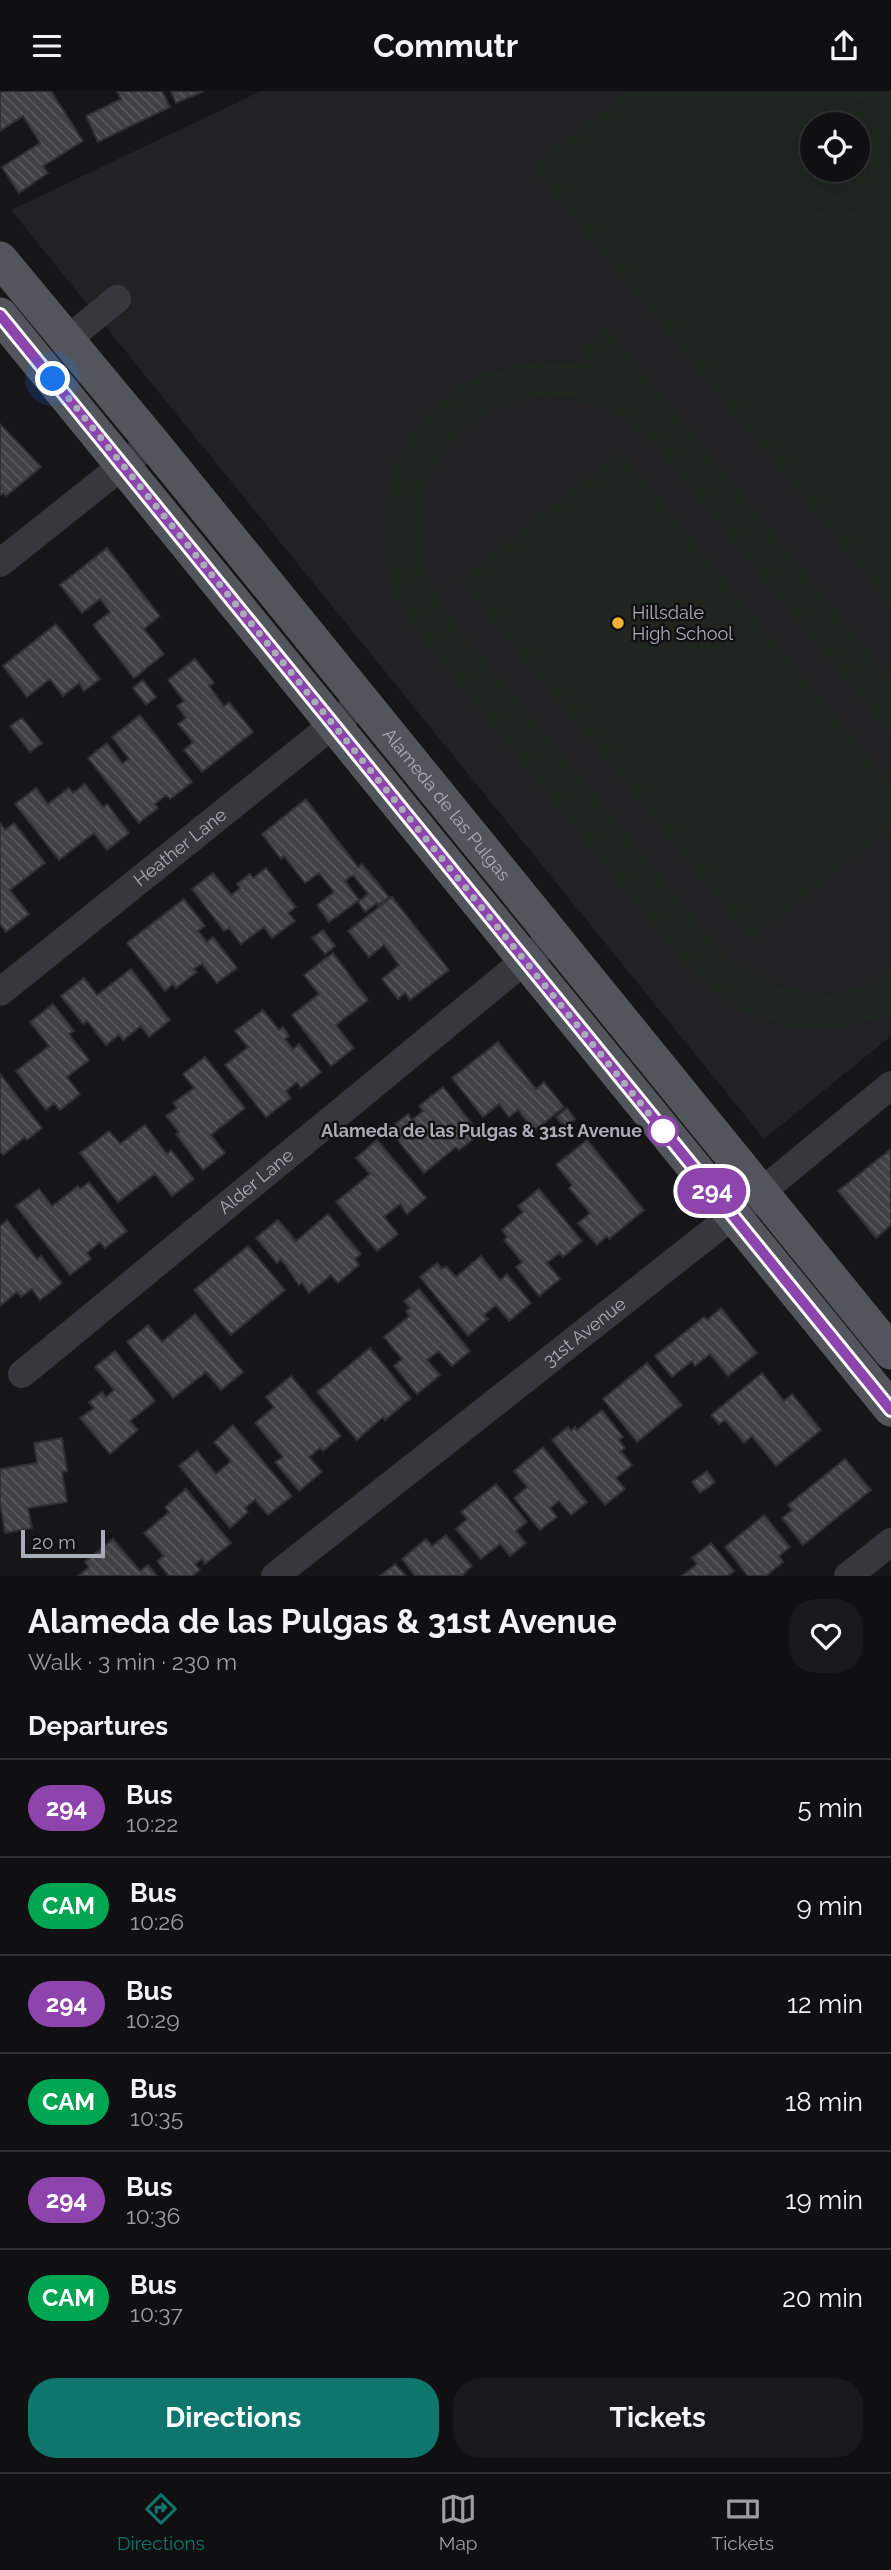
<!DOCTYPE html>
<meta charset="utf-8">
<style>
:root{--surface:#101012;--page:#19191b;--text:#f1f3f6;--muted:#9c9d9f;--line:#303032;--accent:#0f766e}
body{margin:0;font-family:Raleway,sans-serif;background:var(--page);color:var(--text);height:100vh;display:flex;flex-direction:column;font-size:26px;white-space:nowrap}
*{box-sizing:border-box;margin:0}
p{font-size:23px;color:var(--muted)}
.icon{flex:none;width:38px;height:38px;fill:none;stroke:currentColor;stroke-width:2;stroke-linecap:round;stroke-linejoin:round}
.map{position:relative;height:1485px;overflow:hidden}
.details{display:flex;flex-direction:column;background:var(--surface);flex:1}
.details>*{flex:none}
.badge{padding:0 14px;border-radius:23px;font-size:24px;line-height:46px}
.tools{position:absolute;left:800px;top:21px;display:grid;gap:14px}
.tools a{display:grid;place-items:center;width:70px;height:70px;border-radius:50%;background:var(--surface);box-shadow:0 7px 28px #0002,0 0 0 2px var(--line);font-size:35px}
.scale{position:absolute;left:21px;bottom:18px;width:84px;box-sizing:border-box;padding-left:7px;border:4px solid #a8adb8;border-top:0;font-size:19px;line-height:24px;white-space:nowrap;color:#a8adb8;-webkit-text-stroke:5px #111113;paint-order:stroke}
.you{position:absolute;width:35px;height:35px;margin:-18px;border:5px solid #fff;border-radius:50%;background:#1a73e8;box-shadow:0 0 0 10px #1a73e833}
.map>.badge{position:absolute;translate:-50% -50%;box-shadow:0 0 0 4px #fff}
h2{padding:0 28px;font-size:26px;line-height:63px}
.round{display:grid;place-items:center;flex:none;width:74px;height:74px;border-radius:28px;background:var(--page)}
.head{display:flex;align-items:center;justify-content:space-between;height:119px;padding:0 28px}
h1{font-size:33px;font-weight:700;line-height:52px}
.cta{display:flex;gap:14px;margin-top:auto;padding:14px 28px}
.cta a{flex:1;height:80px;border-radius:28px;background:var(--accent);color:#fff;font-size:28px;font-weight:700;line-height:80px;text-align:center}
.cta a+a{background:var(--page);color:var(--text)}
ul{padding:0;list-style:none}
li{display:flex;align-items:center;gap:21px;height:98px;padding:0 28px;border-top:2px solid var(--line)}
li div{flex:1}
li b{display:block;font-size:26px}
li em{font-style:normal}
li .badge{min-width:77px;font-weight:700;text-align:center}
header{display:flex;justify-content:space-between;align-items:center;height:91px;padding:0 28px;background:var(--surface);font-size:32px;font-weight:700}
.tabs{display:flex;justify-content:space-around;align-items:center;height:98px;border-top:2px solid var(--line);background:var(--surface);font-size:19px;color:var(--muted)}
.tabs a{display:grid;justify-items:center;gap:4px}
.tabs .selected{color:var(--accent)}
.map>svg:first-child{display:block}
</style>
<header><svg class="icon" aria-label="menu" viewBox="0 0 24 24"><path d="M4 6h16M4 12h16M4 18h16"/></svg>Commutr<svg class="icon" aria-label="share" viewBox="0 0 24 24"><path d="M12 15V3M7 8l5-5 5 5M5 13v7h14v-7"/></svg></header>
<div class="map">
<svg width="891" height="1485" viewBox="0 0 891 1485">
<defs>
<pattern id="building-back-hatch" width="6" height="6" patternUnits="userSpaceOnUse" patternTransform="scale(1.75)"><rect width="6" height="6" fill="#404145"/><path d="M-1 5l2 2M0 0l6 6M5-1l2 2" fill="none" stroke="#595a5e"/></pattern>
</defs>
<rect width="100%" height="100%" fill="#161618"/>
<path fill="#222225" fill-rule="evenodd" d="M 261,0 L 891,0 L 891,945 L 764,1048 L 11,119 ZM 812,33 L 858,33 L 858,79 L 812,79 Z"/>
<path fill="#1e261f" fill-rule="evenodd" d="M 629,0 L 891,0 L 891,515 L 531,76 ZM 858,33 L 858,79 L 812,79 L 812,33 Z
M 607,237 L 891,588 L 891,646 L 656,356 C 537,226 347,375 447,522 L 715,852 C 762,901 831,921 891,881 L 891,922 C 813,955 744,935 686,875 L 419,545 C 409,530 399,515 393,498 C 361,412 406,310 494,280 C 525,269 556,268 589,273 L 579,260 Z
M 620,360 L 891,694 L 891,736 L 751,849 L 459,489 Z"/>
<path fill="url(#building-back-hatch)" stroke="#303034" stroke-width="2" d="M 3,0 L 51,0 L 83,50 L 43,75 L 48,82 L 19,102 L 2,76 L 40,52 L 23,25 L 0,40 L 0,2 Z
M 117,0 L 162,0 L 170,16 L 98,51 L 86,25 L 121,8 Z
M 171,0 L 204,0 L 176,12 Z
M 0,333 L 41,376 L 6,405 L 3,402 L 0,404 Z
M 107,457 L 160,525 L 144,538 L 164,563 L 134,587 L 93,534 L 110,521 L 100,508 L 82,522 L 60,494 Z
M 56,533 L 100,588 L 84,600 L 79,592 L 63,605 L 50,588 L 27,606 L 3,575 Z
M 195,568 L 214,592 L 209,595 L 224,615 L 229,611 L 253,641 L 202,681 L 184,659 L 193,651 L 178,633 L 186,627 L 177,615 L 184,610 L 168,589 Z
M 143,589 L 156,606 L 146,614 L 133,597 Z
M 140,624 L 192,691 L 170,708 L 166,704 L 155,713 L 158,717 L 139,732 L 88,667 L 107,652 L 122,672 L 129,668 L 112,646 Z
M 22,627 L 42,652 L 30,661 L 10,635 Z
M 85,693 L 103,716 L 107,713 L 129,742 L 107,759 L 94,742 L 59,769 L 15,713 L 36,697 L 48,713 L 69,697 L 73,702 Z
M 306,708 L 358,776 L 362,773 L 389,806 L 378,814 L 377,812 L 365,821 L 358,811 L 368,803 L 353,784 L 345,790 L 359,809 L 329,831 L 317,814 L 334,801 L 319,782 L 305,792 L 284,765 L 281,768 L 262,743 Z
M 0,732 L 5,739 L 14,732 L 45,772 L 10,799 L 29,823 L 6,841 L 0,833 Z
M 266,777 L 296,816 L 288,822 L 295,830 L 272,847 L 264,836 L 241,853 L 229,837 L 224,840 L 192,798 L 213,782 L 231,804 L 240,797 L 237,793 L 250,783 L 253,787 Z
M 392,806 L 449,879 L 410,909 L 405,902 L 398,908 L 382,888 L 399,874 L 384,854 L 369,866 L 348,840 Z
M 184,808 L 205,835 L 198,840 L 207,851 L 213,846 L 237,877 L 217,892 L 202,873 L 194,878 L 197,881 L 176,897 L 173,893 L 165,900 L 127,852 Z
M 323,839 L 335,855 L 325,863 L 312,847 Z
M 333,862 L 368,909 L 336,934 L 354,957 L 331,975 L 292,924 L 319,903 L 304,884 Z
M 131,878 L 170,929 L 149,946 L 141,935 L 123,949 L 119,944 L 106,954 L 87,930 L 83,933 L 61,905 L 84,887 L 97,904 Z
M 53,913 L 74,940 L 69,943 L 89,969 L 67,986 L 80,1003 L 60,1019 L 54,1012 L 46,1019 L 16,980 L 49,955 L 30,931 Z
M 263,919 L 279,939 L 283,936 L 289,945 L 285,948 L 293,958 L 299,953 L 321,981 L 301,997 L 297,991 L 286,1000 L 291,1007 L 266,1026 L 225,974 L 248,956 L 235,940 Z
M 498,951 L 536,998 L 544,991 L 564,1016 L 534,1040 L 518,1019 L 509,1026 L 499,1013 L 483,1026 L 452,987 Z
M 205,966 L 245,1017 L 211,1044 L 225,1062 L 203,1079 L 176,1043 L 179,1041 L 166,1025 L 177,1017 L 173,1012 L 194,997 L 183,983 Z
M 0,983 L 42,1037 L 27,1049 L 25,1046 L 3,1064 L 0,1060 Z
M 443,996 L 480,1043 L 459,1059 L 456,1056 L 424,1082 L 389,1038 L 408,1023 L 412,1029 L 423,1020 L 419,1015 Z
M 567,1017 L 575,1028 L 565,1036 L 556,1026 Z
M 145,1034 L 167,1063 L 171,1059 L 194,1088 L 172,1105 L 155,1083 L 118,1111 L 80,1062 L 109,1040 L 120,1053 Z
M 377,1049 L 426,1107 L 407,1123 L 400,1113 L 384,1126 L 398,1143 L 377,1160 L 336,1111 L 370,1083 L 356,1067 Z
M 587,1049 L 644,1119 L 609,1148 L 607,1145 L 597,1154 L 578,1132 L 590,1122 L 569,1097 L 572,1094 L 556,1074 Z
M 891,1058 L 891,1134 L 876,1147 L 838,1100 Z
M 89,1091 L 127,1140 L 105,1157 L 100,1151 L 87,1162 L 91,1168 L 70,1184 L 16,1115 L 39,1098 L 52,1115 L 78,1095 L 80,1098 Z
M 539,1098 L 582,1150 L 563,1166 L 560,1162 L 547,1172 L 560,1188 L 539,1205 L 516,1176 L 522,1171 L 504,1149 L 507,1146 L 502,1139 L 523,1121 L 518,1115 Z
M 328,1123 L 361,1163 L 355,1168 L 359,1174 L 338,1192 L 331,1184 L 309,1202 L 302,1192 L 299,1194 L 281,1168 L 277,1172 L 256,1147 L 278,1129 L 296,1150 Z
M 7,1129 L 37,1168 L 41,1165 L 62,1192 L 40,1209 L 32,1198 L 21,1206 L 17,1201 L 0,1215 L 0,1135 Z
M 248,1155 L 285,1199 L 231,1244 L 194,1199 Z
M 481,1165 L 500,1189 L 507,1183 L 531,1212 L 509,1230 L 496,1214 L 484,1224 L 488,1228 L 468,1245 L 420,1186 L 437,1172 L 442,1178 L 446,1175 L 456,1186 Z
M 419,1198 L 470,1260 L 452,1275 L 439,1260 L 427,1269 L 440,1284 L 417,1303 L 394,1275 L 402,1268 L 384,1246 L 409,1225 L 406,1220 L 410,1217 L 404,1210 Z
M 721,1217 L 757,1262 L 728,1285 L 710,1263 L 695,1275 L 692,1270 L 672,1286 L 655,1265 L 704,1226 L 707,1229 Z
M 195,1223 L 243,1281 L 221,1299 L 206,1281 L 173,1307 L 127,1251 L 148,1234 L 162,1251 Z
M 370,1257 L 411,1307 L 385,1329 L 383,1326 L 357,1349 L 317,1301 Z
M 115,1260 L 155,1310 L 130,1330 L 138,1339 L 110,1363 L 80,1327 L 94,1317 L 89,1311 L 102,1301 L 106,1306 L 114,1299 L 95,1276 Z
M 647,1272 L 682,1314 L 637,1351 L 603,1308 Z
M 762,1282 L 784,1310 L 792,1303 L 821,1339 L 776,1375 L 752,1345 L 744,1352 L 725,1329 L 719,1333 L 711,1324 Z
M 291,1285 L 341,1345 L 323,1360 L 320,1357 L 309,1366 L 322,1381 L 299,1400 L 275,1371 L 283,1366 L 255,1332 L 274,1316 L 266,1306 Z
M 602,1319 L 623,1346 L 619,1349 L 625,1357 L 621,1360 L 632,1374 L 616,1387 L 625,1398 L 605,1414 L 552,1349 L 568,1336 L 571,1340 L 575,1336 L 577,1339 Z
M 233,1334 L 292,1405 L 268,1424 L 255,1409 L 245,1417 L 248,1421 L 230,1437 L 179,1375 L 197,1360 L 216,1383 L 231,1370 L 214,1351 Z
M 62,1347 L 67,1380 L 62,1381 L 67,1411 L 28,1417 L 32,1437 L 5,1442 L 0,1411 L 0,1378 L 37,1372 L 34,1352 Z
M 543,1356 L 587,1411 L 571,1424 L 559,1410 L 550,1417 L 557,1426 L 540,1439 L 514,1407 L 527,1396 L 514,1380 Z
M 845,1368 L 871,1399 L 803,1454 L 782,1427 L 792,1419 L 788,1414 Z
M 707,1380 L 715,1391 L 700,1402 L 692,1391 Z
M 496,1393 L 527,1431 L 516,1440 L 526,1452 L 510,1465 L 500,1453 L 481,1468 L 456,1438 L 467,1428 L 461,1421 Z
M 186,1398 L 231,1452 L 205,1473 L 202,1468 L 195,1473 L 200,1479 L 192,1485 L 169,1485 L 157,1470 L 164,1465 L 144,1442 L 169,1421 L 165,1416 Z
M 764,1424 L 790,1456 L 779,1465 L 783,1471 L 766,1485 L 748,1485 L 725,1456 Z
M 446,1444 L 472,1475 L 462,1485 L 415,1485 L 402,1468 L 426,1448 L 432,1455 Z
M 113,1448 L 140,1480 L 148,1474 L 157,1485 L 78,1485 L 89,1476 L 85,1471 Z
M 711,1452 L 734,1480 L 727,1485 L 682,1485 L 697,1473 L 692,1467 Z
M 395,1473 L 406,1485 L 380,1485 Z"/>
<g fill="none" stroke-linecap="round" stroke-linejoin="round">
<g stroke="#37383d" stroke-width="28">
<path d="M 68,248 L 117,208"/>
<path d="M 0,472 L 152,351"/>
<path id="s1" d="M 0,901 L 350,620"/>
<path id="s2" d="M 22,1283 L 541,856"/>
<path id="s3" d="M 275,1485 L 732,1125 L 891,994"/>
<path d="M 848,1485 L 891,1451"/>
</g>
<g stroke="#53555c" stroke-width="35">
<path id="s4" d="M 0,168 L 152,351 L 891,1261"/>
<path d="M 0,224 L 891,1318"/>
</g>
</g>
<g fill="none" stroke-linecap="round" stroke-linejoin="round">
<defs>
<path id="line" d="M 0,224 L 891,1319"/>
</defs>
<use href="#line" stroke="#fff" stroke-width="16"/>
<use href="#line" stroke="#8e44ad" stroke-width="10"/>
<path stroke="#a8adb8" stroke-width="7" stroke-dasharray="0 12.6" d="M 53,288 L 663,1040"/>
</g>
<circle fill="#f2b134" stroke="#111113" stroke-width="2.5" cx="618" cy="532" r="7"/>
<circle fill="#fff" stroke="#8e44ad" stroke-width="3.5" cx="663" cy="1040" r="14"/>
<g text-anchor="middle" stroke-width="5" stroke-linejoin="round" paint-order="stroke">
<g font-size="18" fill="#a8adb8" stroke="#111113" text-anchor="start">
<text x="632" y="528">Hillsdale<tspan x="632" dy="21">High School</tspan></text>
</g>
<g font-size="18" fill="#a8adb8" stroke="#111113">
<text dy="6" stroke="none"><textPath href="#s4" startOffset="705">Alameda de las Pulgas</textPath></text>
<text dy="6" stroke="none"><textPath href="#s1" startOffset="231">Heather Lane</textPath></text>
<text dy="6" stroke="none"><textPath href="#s2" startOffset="303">Alder Lane</textPath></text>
<text dy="6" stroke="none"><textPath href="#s3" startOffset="394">31st Avenue</textPath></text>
</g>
<g font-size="18" font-weight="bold" fill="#a8adb8" stroke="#111113" text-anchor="end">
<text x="642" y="1046">Alameda de las Pulgas &amp; 31st Avenue</text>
</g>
</g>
</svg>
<div class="tools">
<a><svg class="icon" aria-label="locate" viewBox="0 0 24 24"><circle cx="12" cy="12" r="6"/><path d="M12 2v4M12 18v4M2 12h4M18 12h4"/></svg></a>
</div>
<div class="scale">20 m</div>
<div class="you" style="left:53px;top:288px"></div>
<b class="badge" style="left:712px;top:1100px;background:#8e44ad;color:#fff">294</b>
</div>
<section class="details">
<div class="head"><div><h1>Alameda de las Pulgas &amp; 31st Avenue</h1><p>Walk · 3 min · 230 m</p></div><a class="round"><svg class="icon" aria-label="heart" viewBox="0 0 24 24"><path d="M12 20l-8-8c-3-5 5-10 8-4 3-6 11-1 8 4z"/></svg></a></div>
<h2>Departures</h2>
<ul>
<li><span class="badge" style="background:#8e44ad;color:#fff">294</span><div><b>Bus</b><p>10:22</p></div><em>5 min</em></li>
<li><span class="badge" style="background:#00a651;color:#fff">CAM</span><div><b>Bus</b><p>10:26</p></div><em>9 min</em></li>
<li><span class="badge" style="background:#8e44ad;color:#fff">294</span><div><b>Bus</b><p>10:29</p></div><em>12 min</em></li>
<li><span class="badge" style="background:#00a651;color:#fff">CAM</span><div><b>Bus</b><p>10:35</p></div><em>18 min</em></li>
<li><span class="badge" style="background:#8e44ad;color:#fff">294</span><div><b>Bus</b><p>10:36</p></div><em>19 min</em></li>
<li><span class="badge" style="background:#00a651;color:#fff">CAM</span><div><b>Bus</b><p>10:37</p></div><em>20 min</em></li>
</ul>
<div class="cta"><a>Directions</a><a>Tickets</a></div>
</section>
<nav class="tabs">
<a class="selected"><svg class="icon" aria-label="directions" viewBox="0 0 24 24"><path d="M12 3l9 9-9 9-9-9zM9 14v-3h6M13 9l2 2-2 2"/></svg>Directions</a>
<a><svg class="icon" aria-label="map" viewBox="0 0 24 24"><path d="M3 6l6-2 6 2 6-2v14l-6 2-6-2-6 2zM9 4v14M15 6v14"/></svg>Map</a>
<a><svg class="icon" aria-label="tickets" viewBox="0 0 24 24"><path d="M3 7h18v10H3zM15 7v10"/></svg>Tickets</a>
</nav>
